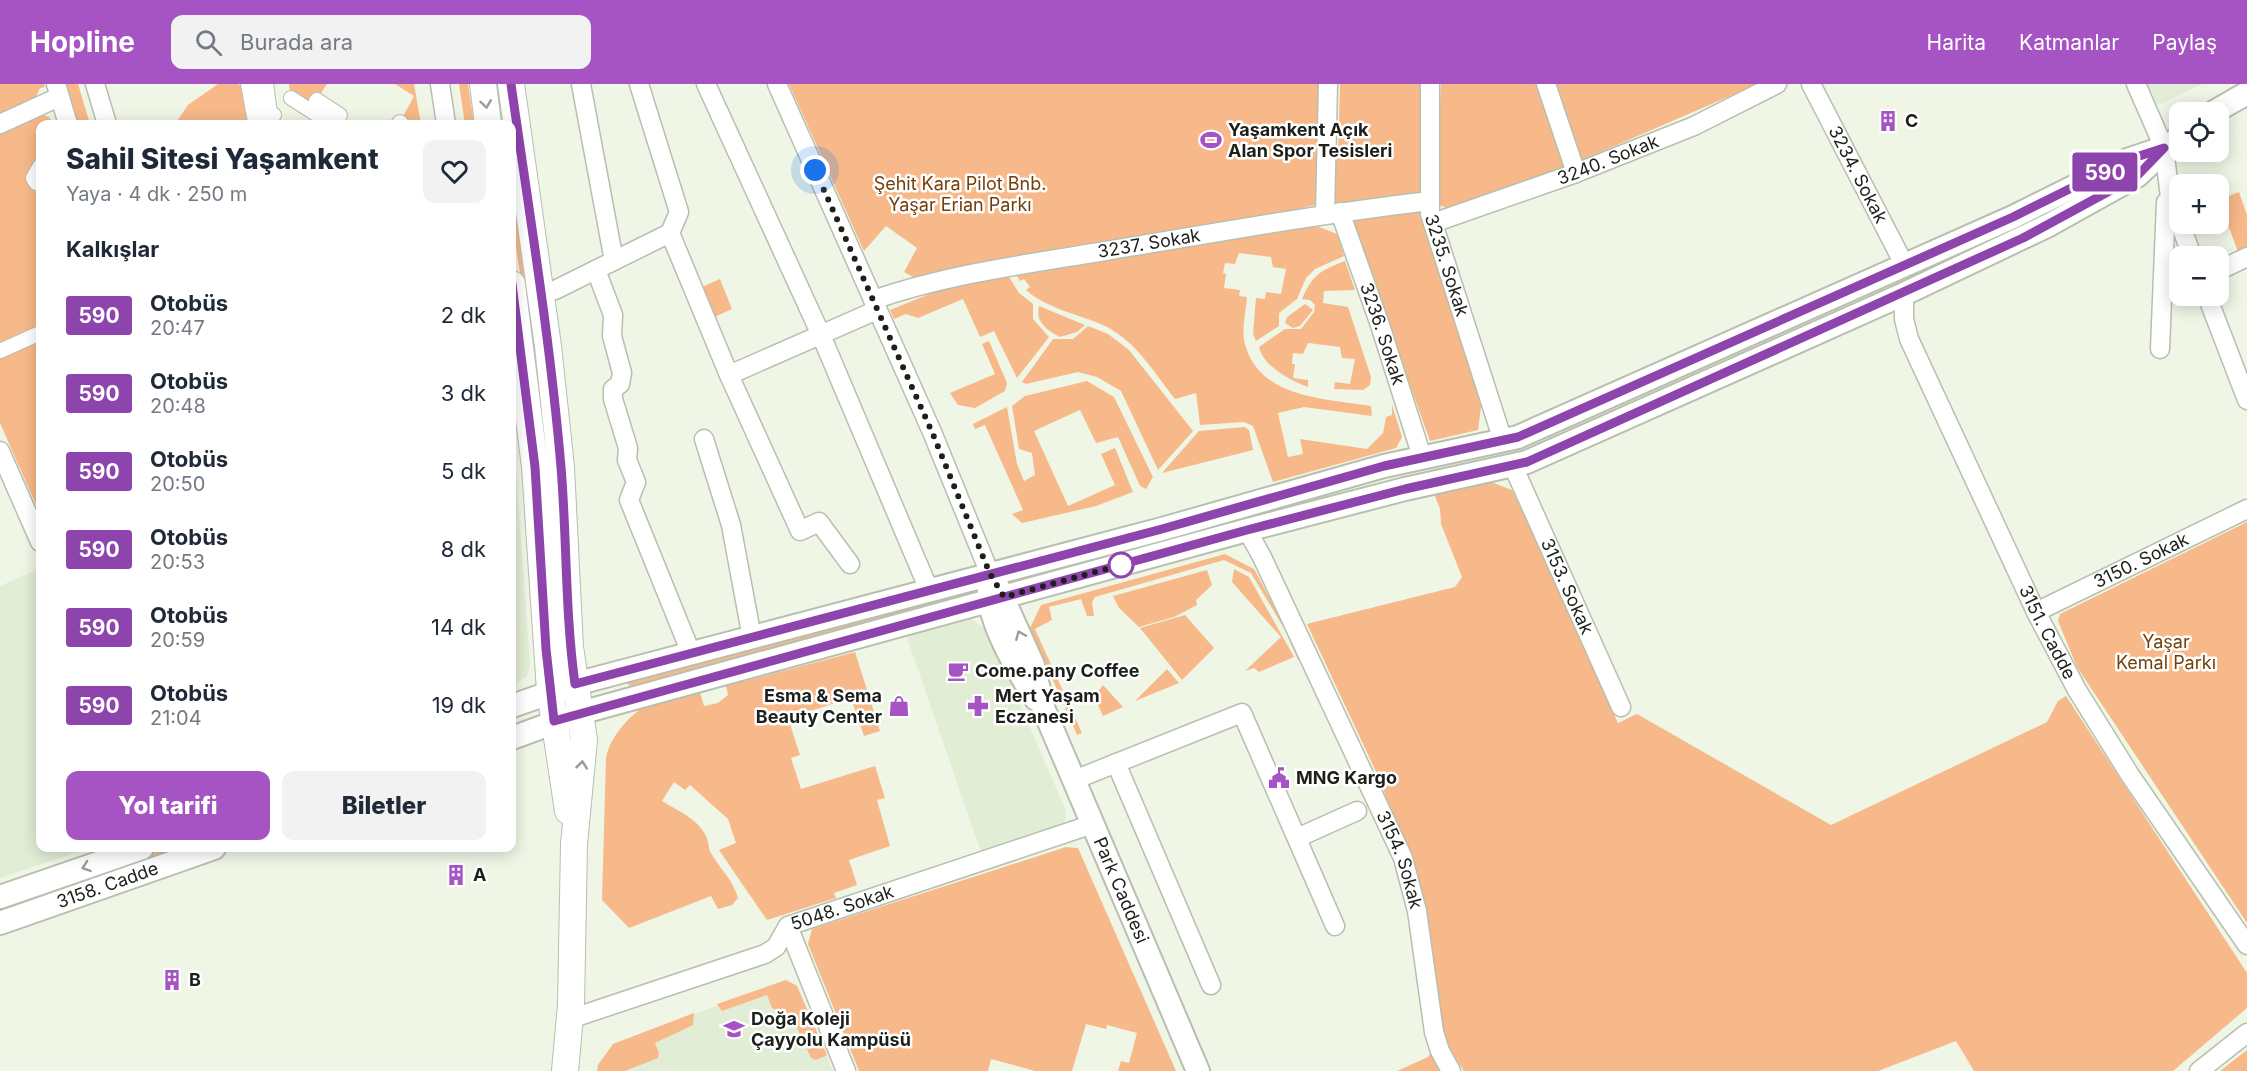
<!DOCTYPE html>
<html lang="tr">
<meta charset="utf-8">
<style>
:root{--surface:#fff;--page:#f2f2f3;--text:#1f2937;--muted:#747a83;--accent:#a654c3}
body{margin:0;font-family:Inter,sans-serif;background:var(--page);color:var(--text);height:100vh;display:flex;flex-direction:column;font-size:22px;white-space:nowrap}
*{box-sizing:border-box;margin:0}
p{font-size:20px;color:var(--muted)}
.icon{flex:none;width:33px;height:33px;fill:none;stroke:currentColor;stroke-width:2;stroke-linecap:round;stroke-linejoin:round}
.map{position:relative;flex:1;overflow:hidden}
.panel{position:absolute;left:36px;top:36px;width:480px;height:732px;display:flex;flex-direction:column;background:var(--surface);border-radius:12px;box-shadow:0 3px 15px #0003}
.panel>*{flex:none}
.badge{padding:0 12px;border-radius:4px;font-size:21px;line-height:39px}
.controls{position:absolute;left:2169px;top:18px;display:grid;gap:12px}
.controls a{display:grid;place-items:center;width:60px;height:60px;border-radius:12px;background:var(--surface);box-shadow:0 3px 15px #0003;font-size:30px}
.you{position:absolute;width:30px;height:30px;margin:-15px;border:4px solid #fff;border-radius:50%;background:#1a73e8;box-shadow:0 0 0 9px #1a73e833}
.map>.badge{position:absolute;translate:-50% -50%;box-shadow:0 0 0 3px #fff}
h2{padding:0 30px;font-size:22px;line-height:54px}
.round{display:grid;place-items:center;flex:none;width:63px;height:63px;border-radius:12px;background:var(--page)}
.head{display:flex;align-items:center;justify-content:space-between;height:102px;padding:0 30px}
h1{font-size:28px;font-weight:800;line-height:45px}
.primary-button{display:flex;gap:12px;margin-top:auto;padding:12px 30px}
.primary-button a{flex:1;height:69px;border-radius:12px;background:var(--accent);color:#fff;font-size:24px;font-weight:800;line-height:69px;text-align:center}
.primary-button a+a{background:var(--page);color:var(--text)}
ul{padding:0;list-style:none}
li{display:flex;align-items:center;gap:18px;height:78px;padding:0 30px}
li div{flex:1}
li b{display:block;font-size:22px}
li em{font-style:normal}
li .badge{min-width:66px;font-weight:700;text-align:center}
header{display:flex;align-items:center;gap:36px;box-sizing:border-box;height:84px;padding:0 30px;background:var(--accent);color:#fff}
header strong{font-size:28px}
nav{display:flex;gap:33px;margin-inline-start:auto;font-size:21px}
.search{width:420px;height:54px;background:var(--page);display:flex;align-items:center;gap:15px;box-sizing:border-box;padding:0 21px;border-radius:12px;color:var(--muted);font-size:22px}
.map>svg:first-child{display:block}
</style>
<header>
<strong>Hopline</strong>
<div class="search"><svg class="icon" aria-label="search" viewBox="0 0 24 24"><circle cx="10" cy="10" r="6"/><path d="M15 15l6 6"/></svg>Burada ara</div>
<nav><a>Harita</a><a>Katmanlar</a><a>Paylaş</a></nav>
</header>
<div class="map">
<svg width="2247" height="987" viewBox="0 0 2247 987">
<rect width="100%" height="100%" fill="#eff6e5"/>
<path fill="#e2edd5" d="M 2146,0 L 2202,0 L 2156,22 Z
M 512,332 L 530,581 L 527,592 L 512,603 Z
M 36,486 L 40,497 L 40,764 L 90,764 L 0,794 L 0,502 Z
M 971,535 L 988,546 L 1066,727 L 1065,737 L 1059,743 L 982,771 L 906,551 Z
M 786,896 L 797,902 L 833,987 L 597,987 L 598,981 L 613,960 Z"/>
<path fill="#f7b989" d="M 0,0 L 44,0 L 45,3 L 40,4 L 34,17 L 0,32 Z
M 66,0 L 78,0 L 90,40 L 78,40 Z
M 218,0 L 238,0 L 250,8 L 255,40 L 192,40 L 187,38 L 185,40 L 175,40 L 188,21 Z
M 289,0 L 327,0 L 316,17 L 342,35 L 338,40 L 331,40 L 291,14 Z
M 395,0 L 414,0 L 421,40 L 400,38 L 414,12 Z
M 459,0 L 468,0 L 474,40 L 465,40 Z
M 789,0 L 1322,0 L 1320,120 L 1227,140 L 917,195 L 904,188 L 917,164 L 886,142 L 864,167 Z
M 1340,0 L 1428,0 L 1422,109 L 1337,120 L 1333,115 L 1334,73 L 1338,72 Z
M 1441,0 L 1539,0 L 1567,81 L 1564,85 L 1449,125 L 1439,121 L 1437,97 Z
M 1555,0 L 1758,0 L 1582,76 Z
M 41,30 L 49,33 L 53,40 L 40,40 L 40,430 L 0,339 L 0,47 Z
M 512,72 L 535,241 L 528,240 L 512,138 Z
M 2239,108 L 2247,131 L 2247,164 L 2238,168 L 2219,116 Z
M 1421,126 L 1482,315 L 1478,346 L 1430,357 L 1352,139 L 1354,135 Z
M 1314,141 L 1337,150 L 1344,172 L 1315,185 L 1306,194 L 1297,215 L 1279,229 L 1279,242 L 1256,257 L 1253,250 L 1256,214 L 1265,215 L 1266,208 L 1281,210 L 1286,185 L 1273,183 L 1271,173 L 1239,169 L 1235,180 L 1225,179 L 1223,189 L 1226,190 L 1224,204 L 1240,206 L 1239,212 L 1247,213 C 1246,227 1241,247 1245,260 C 1259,314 1325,315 1371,322 L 1372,332 L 1304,323 L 1278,329 L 1288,373 L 1303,370 L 1300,355 L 1367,365 L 1383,349 L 1386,333 L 1392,331 L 1392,321 L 1402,353 L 1396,364 L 1273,398 L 1253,342 L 1244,338 L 1200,341 L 1196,309 L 1175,315 C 1155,290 1136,257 1105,242 C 1079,230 1047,225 1026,206 L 1030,203 L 1024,195 L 1020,197 L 1017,192 Z
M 1345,177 L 1355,206 L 1324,207 L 1323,219 L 1348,223 L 1371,293 L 1370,301 L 1363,306 L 1334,305 L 1335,298 L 1350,300 L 1355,275 L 1342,274 L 1340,263 L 1308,259 L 1303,270 L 1293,269 L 1292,280 L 1295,280 L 1293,294 L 1308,296 L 1308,303 C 1291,297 1263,282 1259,263 L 1285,245 L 1301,245 L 1314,228 L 1315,221 L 1310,216 L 1302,215 C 1313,190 1320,187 1345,177 Z
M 1009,193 L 1019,209 L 1033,220 L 1033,235 L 1049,253 L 1017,294 L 994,247 L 980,253 L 963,215 L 918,234 L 906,230 L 894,235 L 890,226 L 954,200 Z
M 720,195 L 732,225 L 712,234 L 700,204 Z
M 1305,220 L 1313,226 L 1300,242 L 1293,244 L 1285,239 L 1287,233 Z
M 1039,222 L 1085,241 L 1077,248 L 1060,253 C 1047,246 1035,238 1039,222 Z
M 1088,242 L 1108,250 L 1129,266 L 1193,347 L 1158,386 L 1121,307 L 1097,293 L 1078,288 L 1026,300 L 1022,298 L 1053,255 L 1073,255 Z
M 989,257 L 1007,299 L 1005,307 L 975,324 L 958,321 L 950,309 L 995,290 L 982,260 Z
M 1087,297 L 1114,313 L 1153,393 L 1146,405 L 1140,402 L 1118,353 L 1096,359 L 1080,326 L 1034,347 L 1068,422 L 1115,401 L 1101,370 L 1115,364 L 1133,408 L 1096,422 L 1022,439 L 1012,430 L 1023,426 L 985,341 L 975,345 L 973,340 L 1007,323 L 1017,380 L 1024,397 L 1035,391 L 1032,369 L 1019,365 L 1012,322 L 1025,312 Z
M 1245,343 L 1249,346 L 1253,366 L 1162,389 L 1199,347 Z
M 1491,398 L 1512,406 L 1538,459 L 1618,639 L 1637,630 L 1831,741 L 2047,638 L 2058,617 L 2066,612 L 2247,889 L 2247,924 L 2173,987 L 1974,987 L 1956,957 L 1878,987 L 1464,987 L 1447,961 L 1438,934 L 1418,797 L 1378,692 L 1307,540 L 1455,503 L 1462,493 L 1441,440 L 1440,425 L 1433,407 Z
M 2247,438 L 2247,839 L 2077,583 L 2058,537 L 2060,530 Z
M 1225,470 L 1254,485 L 1302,575 L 1298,576 L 1285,546 L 1251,489 L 1224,476 L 1095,513 L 1092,518 L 1094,532 L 1087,532 L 1081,515 L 1049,523 L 1052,536 L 1035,545 L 1082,649 L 1077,651 L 1030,544 L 1041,521 Z
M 1234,485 L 1249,493 L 1294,573 L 1259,588 L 1254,584 L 1245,587 L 1281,553 L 1232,498 Z
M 1207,486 L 1212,501 L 1196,516 L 1197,521 L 1174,533 L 1139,543 L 1119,524 L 1113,512 Z
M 956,508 L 958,514 L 630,602 L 627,599 Z
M 1185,531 L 1214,564 L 1182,596 L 1140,544 Z
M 855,568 L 880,647 L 864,652 L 851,614 L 788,634 L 800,671 L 791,674 L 801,705 L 875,682 L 885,714 L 877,716 L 890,762 L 849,776 L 857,801 L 834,809 L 836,814 L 767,836 L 719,766 L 736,759 L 728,735 L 690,701 L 685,706 L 674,698 L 662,717 C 678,727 697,734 706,752 C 709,758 708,765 711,769 C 720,785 733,796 738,814 L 732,821 L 718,825 L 711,812 L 629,844 L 602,816 L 606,674 C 609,656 625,636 641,625 C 652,617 685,612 700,608 L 704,622 L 718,619 L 728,611 L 726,602 Z
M 1167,585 L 1179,599 L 1135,617 Z
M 1103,601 L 1123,623 L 1103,632 L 1094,612 Z
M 1066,763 L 1078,764 L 1176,987 L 1118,987 L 1121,977 L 1129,979 L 1137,949 L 1107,941 L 1106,945 L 1086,940 L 1072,987 L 1035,987 L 991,975 L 988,987 L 859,987 L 808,860 L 812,845 Z
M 166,764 L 187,764 L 90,795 L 0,829 L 0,822 Z
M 786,896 L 797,902 L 827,971 L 816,976 L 811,974 L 792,933 L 772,924 L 767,911 L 722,927 L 717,920 Z
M 694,929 L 693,941 L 655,959 L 659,969 L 658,974 L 625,987 L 597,987 L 598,981 L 613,960 Z
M 1433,966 L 1443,987 L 1397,987 L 1428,973 Z
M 2247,966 L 2247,987 L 2220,987 Z"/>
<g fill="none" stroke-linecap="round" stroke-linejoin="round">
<defs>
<path id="pedestrian" d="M 248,0 L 254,33 L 260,32 L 258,20
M 260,0 L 265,32 L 274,31 L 270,29 L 266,0
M 291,14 L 331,40
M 317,16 L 340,31 L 316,17 Z
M 398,40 L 400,38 L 402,40
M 40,82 L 33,94 L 36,99 L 40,95
M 0,267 L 40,249"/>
<g id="minor">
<path d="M 56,0 L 68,40"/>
<path d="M 95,0 L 107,40"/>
<path d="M 440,0 L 446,40"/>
<path d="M 581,0 L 614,177"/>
<path d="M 639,0 L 679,128 L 670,149 L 729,291 L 800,447 L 819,438 L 850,480"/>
<path d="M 706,0 L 821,251 L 929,506"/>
<path d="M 777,0 L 932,348 L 990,490"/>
<path id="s1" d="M 1430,0 L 1430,130 L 1503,357"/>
<path d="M 1546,0 L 1576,89"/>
<path id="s2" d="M 1811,0 L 1905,182"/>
<path d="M 2136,0 L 2164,64 L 2170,113 L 2192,172"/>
<path d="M 0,40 L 59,13"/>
<path id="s3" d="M 1340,128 L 1380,241 L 1422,373"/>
<path d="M 1325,130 L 1328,0"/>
<path id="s4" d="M 1433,139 L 1576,89 L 1694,42 L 1777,0"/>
<path d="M 596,186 L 613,231 L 612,252 L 622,289 L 620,300 L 613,305 L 613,315 L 628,364 L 627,376 L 636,398 L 629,416 L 691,569"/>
<path d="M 2218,187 L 2247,173"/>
<path d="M 541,208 L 555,206 L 670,149"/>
<path id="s5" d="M 1904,210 L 1904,235 L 1909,255 L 2036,528 L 2077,606 L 2130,691 L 2247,861"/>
<path d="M 2207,212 L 2247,316"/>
<path id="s6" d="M 873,216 C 948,190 1027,180 1105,167 C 1213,149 1320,130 1429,117"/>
<path d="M 2160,265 L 2166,118"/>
<path d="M 729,291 L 877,226"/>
<path d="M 704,355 L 731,441 L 752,554"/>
<path d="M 0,367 L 40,458"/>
<path id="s7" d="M 1513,382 L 1621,623"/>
<path id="s8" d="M 1247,446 L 1262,473 L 1403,774 L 1417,827 L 1434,948 L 1440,967 L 1451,987"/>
<path id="s9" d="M 2036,528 L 2247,425"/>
<path d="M 1116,679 L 1211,901"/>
<path d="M 1074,696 L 1242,629 L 1335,842"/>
<path d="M 1297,754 L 1357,727"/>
<path d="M 788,842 L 846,987"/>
<path id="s10" d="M 570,935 L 765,870 L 776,863 L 788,842 L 1093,740"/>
<path d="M 2199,987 L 2247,949"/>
</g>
<g id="tertiary">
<path d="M 2214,28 L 2247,9"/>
<path id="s11" d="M 997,501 L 1033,581 L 1044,626 L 1198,987"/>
<path d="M 989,504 C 987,536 1018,588 1036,615"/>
<path d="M 512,622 L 575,600 L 1162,445 L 1384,382 L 1518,353 L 2013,133 L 2130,75 L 2160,65"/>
<path d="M 512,654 L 580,629 L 1247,446 L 1405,405 L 1527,378 L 1904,210 L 2049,141 L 2137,92 L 2180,52"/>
<path d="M 0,813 L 142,764"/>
<path id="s12" d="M 0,839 L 214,764"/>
</g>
<path id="secondary" d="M 483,0 L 488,40
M 511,0 L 548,262 L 561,383 L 570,563 L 584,656 L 574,760 L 571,921 L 565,987
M 512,200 L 535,383 L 550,607 L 568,727"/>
</defs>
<use href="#pedestrian" stroke="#b8bfaf" stroke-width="16"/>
<use href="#minor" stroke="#b8bfaf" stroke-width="21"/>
<use href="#tertiary" stroke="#b8bfaf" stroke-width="26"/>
<use href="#secondary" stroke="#b8bfaf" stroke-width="28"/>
<use href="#pedestrian" stroke="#fff" stroke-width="14"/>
<use href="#minor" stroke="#fff" stroke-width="18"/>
<use href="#tertiary" stroke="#fff" stroke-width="22"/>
<use href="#secondary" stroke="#fff" stroke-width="26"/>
</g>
<defs><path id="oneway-chevron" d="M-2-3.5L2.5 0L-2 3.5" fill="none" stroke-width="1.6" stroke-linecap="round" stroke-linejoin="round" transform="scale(1.5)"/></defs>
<g stroke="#999b98">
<use href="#oneway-chevron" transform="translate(486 20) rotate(82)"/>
<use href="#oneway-chevron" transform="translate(1020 551) rotate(-113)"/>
<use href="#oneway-chevron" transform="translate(582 681) rotate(-84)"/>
<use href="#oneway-chevron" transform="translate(86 783) rotate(161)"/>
</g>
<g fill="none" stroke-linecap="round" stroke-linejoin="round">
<defs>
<path id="line" d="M 511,0 C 529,127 550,254 561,383 C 567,455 565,528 575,600 L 1162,445 L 1384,382 L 1518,353 L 2013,133 L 2130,75 L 2164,64 L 2137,92 L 2023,154 L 1527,378 L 1405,405 L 1247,446 L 554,637 L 546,565 L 535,383 L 512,200"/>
</defs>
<use href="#line" stroke="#fff" stroke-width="14"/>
<use href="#line" stroke="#8e44ad" stroke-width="9"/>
<path stroke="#1d201a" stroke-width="6" stroke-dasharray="0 10.8" d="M 815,86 L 932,348 L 990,490 L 1004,513 L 1121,481"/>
</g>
<defs>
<symbol id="building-bare" viewBox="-9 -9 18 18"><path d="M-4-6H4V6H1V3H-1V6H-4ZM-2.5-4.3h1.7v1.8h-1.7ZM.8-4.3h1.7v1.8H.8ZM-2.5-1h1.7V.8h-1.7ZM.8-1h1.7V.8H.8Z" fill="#a654c3" stroke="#fff" stroke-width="2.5" paint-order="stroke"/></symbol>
<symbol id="stadium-bare" viewBox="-9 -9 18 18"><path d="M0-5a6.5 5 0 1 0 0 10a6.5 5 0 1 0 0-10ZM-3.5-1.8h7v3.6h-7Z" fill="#a654c3" stroke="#fff" stroke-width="2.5" paint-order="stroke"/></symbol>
<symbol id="cafe-bare" viewBox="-9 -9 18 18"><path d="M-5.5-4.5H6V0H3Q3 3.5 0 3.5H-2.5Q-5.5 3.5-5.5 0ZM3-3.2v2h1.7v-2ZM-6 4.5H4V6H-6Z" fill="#a654c3" stroke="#fff" stroke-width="2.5" paint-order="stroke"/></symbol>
<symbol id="shop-bare" viewBox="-9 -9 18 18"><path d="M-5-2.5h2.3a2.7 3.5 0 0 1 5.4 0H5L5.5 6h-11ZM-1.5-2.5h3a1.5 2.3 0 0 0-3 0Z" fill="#a654c3" stroke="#fff" stroke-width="2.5" paint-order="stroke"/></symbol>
<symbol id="pharmacy-bare" viewBox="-9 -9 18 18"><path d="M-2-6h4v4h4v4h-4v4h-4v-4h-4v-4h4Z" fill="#a654c3" stroke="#fff" stroke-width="2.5" paint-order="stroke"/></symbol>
<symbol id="civic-bare" viewBox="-9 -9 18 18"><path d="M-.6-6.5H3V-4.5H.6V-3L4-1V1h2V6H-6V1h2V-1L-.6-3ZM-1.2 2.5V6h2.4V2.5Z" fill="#a654c3" stroke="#fff" stroke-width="2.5" paint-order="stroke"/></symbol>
<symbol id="school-bare" viewBox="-9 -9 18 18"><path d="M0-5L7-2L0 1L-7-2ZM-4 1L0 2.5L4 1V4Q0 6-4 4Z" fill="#a654c3" stroke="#fff" stroke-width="2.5" paint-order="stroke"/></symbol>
</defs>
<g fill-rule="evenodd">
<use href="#building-bare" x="1873" y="22" width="30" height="30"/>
<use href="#stadium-bare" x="1196" y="41" width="30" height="30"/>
<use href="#cafe-bare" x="943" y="572" width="30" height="30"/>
<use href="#shop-bare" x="884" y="607" width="30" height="30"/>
<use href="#pharmacy-bare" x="963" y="607" width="30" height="30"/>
<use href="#civic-bare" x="1264" y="679" width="30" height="30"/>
<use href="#building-bare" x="441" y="776" width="30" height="30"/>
<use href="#building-bare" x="157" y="881" width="30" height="30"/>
<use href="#school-bare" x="719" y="930" width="30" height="30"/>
</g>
<circle fill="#fff" stroke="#8e44ad" stroke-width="3" cx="1121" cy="481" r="12"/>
<g text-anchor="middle" stroke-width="5" stroke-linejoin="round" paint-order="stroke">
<g font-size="18" font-weight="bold" fill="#1d201a" stroke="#fff" text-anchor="start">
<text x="1905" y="43">C</text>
<text x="1228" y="52">Yaşamkent Açık<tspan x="1228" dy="21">Alan Spor Tesisleri</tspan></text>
<text x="975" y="593">Come.pany Coffee</text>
<text x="882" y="618" text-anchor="end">Esma &amp; Sema<tspan x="882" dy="21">Beauty Center</tspan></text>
<text x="995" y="618">Mert Yaşam<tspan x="995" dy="21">Eczanesi</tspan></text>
<text x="1296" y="700">MNG Kargo</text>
<text x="473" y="797">A</text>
<text x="189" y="902">B</text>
<text x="751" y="941">Doğa Koleji<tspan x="751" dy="21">Çayyolu Kampüsü</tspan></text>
</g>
<g font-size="18" fill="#1d201a" stroke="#fff">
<text dy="6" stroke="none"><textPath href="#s4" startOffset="186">3240. Sokak</textPath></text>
<text dy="6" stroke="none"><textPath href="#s2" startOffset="102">3234. Sokak</textPath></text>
<text dy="6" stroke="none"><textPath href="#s6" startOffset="282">3237. Sokak</textPath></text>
<text dy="6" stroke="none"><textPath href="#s1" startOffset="184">3235. Sokak</textPath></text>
<text dy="6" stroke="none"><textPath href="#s3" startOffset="129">3236. Sokak</textPath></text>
<text dy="6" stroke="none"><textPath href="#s9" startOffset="117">3150. Sokak</textPath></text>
<text dy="6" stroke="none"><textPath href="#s7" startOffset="132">3153. Sokak</textPath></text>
<text dy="6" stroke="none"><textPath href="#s5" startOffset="370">3151. Cadde</textPath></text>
<text dy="6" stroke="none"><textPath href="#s8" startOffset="364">3154. Sokak</textPath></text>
<text dy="6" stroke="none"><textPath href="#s12" startOffset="114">3158. Cadde</textPath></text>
<text dy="6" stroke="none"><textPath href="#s11" startOffset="330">Park Caddesi</textPath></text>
<text dy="6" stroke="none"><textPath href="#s10" startOffset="300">5048. Sokak</textPath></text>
</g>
<g font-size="18" fill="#743f09" stroke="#fff">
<text x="960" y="106">Şehit Kara Pilot Bnb.<tspan x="960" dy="21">Yaşar Erian Parkı</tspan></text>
<text x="2166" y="564">Yaşar<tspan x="2166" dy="21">Kemal Parkı</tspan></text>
</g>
</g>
</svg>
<div class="controls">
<a><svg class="icon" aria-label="locate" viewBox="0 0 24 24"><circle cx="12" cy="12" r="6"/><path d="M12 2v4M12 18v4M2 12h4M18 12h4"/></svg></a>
<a>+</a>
<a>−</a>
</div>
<div class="you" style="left:815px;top:86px"></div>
<b class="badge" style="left:2105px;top:88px;background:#8e44ad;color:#fff">590</b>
<section class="panel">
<div class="head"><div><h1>Sahil Sitesi Yaşamkent</h1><p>Yaya · 4 dk · 250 m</p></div><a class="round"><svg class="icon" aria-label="heart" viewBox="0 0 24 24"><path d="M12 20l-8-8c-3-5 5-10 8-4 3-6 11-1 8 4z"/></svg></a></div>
<h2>Kalkışlar</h2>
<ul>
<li><span class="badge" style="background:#8e44ad;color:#fff">590</span><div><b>Otobüs</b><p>20:47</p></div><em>2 dk</em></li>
<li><span class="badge" style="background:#8e44ad;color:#fff">590</span><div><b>Otobüs</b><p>20:48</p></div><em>3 dk</em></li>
<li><span class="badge" style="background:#8e44ad;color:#fff">590</span><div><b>Otobüs</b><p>20:50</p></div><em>5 dk</em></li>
<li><span class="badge" style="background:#8e44ad;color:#fff">590</span><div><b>Otobüs</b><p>20:53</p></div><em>8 dk</em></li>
<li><span class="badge" style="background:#8e44ad;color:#fff">590</span><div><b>Otobüs</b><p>20:59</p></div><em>14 dk</em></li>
<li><span class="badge" style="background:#8e44ad;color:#fff">590</span><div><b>Otobüs</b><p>21:04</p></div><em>19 dk</em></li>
</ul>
<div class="primary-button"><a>Yol tarifi</a><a>Biletler</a></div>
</section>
</div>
